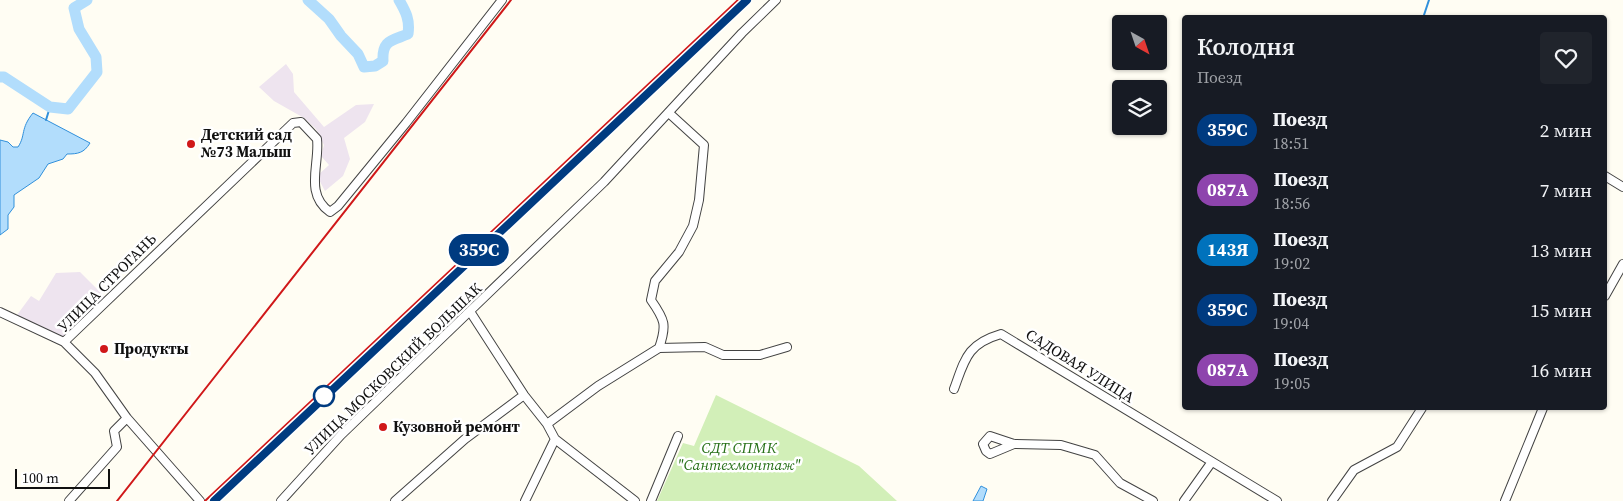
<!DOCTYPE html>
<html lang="ru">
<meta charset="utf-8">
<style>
:root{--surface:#171b24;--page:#20242c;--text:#f1f3f6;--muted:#9ea1a6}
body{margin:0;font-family:"Source Serif 4",serif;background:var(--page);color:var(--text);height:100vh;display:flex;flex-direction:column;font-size:19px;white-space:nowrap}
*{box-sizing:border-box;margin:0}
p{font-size:16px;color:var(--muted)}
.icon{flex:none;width:28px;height:28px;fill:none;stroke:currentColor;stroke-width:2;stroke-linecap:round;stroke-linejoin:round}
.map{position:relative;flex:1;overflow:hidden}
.drawer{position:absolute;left:1182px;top:15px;width:425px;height:395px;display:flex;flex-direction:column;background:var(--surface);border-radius:5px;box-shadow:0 1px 4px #0004}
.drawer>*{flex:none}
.badge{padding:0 10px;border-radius:16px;font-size:18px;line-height:32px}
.needle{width:32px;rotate:140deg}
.controls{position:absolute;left:1112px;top:15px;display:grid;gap:10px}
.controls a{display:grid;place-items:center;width:55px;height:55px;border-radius:5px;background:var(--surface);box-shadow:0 1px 4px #0004;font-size:25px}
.scale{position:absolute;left:15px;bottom:12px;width:95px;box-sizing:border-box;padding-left:5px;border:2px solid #101010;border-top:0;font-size:14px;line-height:18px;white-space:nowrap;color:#101010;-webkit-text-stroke:4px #fff;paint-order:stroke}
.map>.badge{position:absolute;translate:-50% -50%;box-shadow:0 0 0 2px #fff}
.round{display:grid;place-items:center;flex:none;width:52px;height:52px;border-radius:5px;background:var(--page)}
.head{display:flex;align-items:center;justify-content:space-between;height:85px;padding:0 15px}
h1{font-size:24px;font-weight:600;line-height:38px}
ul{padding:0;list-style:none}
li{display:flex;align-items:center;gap:15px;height:60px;padding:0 15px}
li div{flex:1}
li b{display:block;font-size:19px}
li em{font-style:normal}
li .badge{min-width:55px;font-weight:700;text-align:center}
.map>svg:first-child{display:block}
</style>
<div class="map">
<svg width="1623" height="501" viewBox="0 0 1623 501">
<rect width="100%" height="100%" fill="#fffdf3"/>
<path fill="#eee4ef" d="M 286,64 L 293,74 L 294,92 L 324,127 L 356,105 L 374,104 L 365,122 L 344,138 L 350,159 L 343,176 L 325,191 L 317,176 L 329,165 L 321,156 L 324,145 L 316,129 L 304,118 L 274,101 L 259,87 Z
M 80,272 L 106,298 L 63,339 L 17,315 L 31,296 L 39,301 L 56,273 Z"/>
<path fill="#d2efb8" d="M 716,395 L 859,466 L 897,501 L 657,501 L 683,443 L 694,446 Z"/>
<path fill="#b2ddfc" stroke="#3190db" d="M 33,113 L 90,143 C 84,153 78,154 67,154 L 63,159 L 48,164 L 39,178 L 14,195 L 14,207 L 8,215 L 8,229 L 0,235 L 0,140 L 8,142 L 13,147 L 18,147 C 26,135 20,129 33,113 Z
M 981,486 L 987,489 L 983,501 L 973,501 Z"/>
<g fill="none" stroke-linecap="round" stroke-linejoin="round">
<path stroke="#3190db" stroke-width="2" d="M 1423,18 L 1429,0
M 46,120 L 50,107"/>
<path stroke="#b2ddfc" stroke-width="11" d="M 308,0 L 329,19 L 341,36 L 358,54 L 364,67 L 375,66 L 383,61 C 382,40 391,41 408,34 C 410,20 406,12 399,0
M 0,77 L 4,77 L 50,107 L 68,109 L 97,72 L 96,57 L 79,29 L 74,8 L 87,0"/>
<defs>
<path id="minor" d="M 1605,176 L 1623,187
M 1605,296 L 1623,264
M 0,312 L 64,342
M 471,313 L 524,395 L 547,424 L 598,386 L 659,348 L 705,347 L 723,355 L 760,355 L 787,347
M 659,348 C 667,325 665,320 651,300 L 655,281 L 679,252 L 693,226 L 699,200 L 704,145 L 670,114
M 954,389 C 965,359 967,344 1001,334 L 1277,501
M 127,418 L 200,501
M 555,439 L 635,501
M 1014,444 L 990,454 L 986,451 L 983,444 L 990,436 L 1014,444 L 1061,445 L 1095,455 L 1120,483 L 1153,501
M 69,501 L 117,447 L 114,431 L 127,418 L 95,373 L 64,342 L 293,123 L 301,122 L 317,139 C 320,164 304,194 330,212 L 338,206 L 406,123 L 502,0
M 281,501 L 341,435 L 604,182 L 742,33 L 776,0
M 395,501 L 465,439 L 524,395
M 525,501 L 555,439 L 547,424
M 651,501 L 678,436
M 1184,501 L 1211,463
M 1332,501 L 1354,470 L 1397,447 L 1422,408
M 1505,501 L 1543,408"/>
</defs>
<use href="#minor" stroke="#434343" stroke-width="10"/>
<use href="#minor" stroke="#fff" stroke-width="8"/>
<path stroke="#d01819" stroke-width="2" d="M 117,501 L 511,0
M 205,501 L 738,0"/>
</g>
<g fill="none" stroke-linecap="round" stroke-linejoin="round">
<defs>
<path id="line" d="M 214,501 L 747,0"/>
</defs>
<use href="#line" stroke="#fff" stroke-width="11"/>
<use href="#line" stroke="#003b80" stroke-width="8"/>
</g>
<g fill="#d01819" stroke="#fff" stroke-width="2">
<circle cx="191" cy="144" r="5"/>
<circle cx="104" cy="349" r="5"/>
<circle cx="383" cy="427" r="5"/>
</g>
<circle fill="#fff" stroke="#003b80" stroke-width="2.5" cx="324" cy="396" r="10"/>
<g text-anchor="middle" stroke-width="5" stroke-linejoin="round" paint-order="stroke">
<g font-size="15" font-weight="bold" fill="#101010" stroke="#fff" text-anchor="start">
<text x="201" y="140">Детский сад<tspan x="201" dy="17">№73 Малыш</tspan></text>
<text x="114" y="354">Продукты</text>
<text x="393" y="432">Кузовной ремонт</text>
</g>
<g font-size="15" fill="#101010" stroke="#fff">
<text transform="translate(107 283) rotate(-45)" y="5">УЛИЦА СТРОГАНЬ</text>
<text transform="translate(1080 366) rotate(32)" y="5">САДОВАЯ УЛИЦА</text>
<text transform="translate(393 369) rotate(-44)" y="5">УЛИЦА МОСКОВСКИЙ БОЛЬШАК</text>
</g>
<g font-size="15" font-style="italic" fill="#277018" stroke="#fff">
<text x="739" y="453">СДТ СПМК<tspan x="739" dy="17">"Сантехмонтаж"</tspan></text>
</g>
</g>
</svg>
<div class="controls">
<a><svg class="needle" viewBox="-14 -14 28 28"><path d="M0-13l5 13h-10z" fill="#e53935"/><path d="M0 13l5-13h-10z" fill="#9ea1a6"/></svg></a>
<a><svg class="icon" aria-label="layers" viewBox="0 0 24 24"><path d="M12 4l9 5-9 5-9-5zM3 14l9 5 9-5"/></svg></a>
</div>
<div class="scale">100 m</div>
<b class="badge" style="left:479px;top:250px;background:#003b80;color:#fff">359С</b>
<section class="drawer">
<div class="head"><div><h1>Колодня</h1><p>Поезд</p></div><a class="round"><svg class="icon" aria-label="heart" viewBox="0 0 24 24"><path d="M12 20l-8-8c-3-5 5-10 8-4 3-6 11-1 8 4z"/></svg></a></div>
<ul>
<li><span class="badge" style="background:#003b80;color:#fff">359С</span><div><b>Поезд</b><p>18:51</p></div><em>2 мин</em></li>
<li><span class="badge" style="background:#8e44ad;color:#fff">087А</span><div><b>Поезд</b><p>18:56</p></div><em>7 мин</em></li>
<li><span class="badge" style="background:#0072bc;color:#fff">143Я</span><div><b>Поезд</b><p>19:02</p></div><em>13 мин</em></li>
<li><span class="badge" style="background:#003b80;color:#fff">359С</span><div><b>Поезд</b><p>19:04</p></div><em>15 мин</em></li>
<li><span class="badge" style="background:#8e44ad;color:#fff">087А</span><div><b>Поезд</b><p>19:05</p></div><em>16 мин</em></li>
</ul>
</section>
</div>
